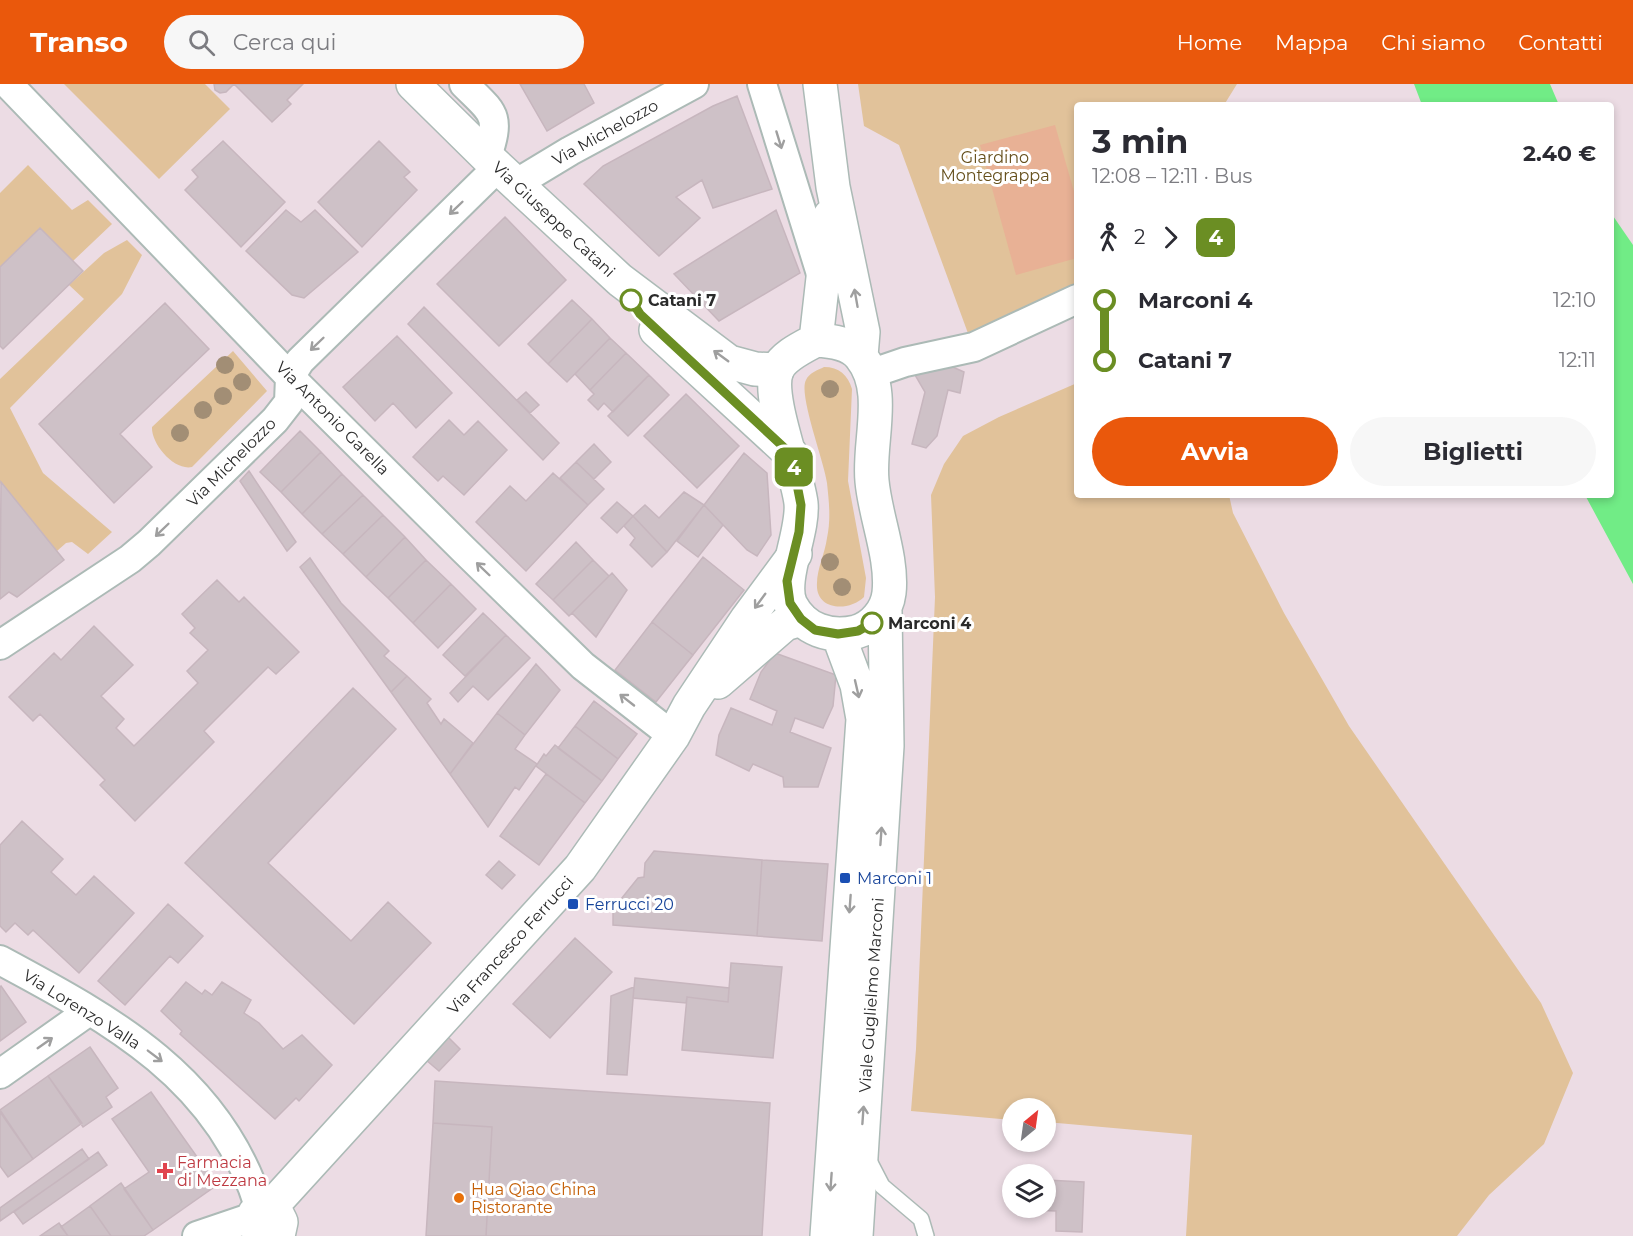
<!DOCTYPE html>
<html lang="it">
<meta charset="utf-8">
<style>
:root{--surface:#fff;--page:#f7f7f7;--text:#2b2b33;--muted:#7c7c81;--accent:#ea580c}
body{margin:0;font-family:Montserrat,sans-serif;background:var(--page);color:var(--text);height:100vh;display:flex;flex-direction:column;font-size:22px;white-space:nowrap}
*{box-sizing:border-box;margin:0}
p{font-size:20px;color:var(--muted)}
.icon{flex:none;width:33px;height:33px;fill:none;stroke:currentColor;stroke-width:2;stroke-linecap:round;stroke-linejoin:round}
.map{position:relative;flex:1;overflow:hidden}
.details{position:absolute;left:1074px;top:18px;width:540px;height:396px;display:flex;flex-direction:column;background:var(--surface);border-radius:6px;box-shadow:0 3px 9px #0003}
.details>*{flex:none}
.badge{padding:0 12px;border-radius:9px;font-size:21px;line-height:39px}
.needle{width:39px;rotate:29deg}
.controls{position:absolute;left:1002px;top:1014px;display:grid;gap:12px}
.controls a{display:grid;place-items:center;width:54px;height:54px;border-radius:50%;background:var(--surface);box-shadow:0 3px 9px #0003;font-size:30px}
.map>.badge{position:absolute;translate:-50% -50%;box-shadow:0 0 0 3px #fff}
.legs{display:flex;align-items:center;gap:9px;height:66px;padding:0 18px;font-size:20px}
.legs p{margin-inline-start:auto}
.head{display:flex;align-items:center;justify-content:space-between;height:102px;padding:0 18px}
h1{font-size:33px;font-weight:700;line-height:45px}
.primary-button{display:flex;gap:12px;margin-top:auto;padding:12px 18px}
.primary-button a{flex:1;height:69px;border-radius:36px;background:var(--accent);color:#fff;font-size:24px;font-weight:700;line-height:69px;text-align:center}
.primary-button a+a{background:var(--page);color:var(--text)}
ul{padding:0 18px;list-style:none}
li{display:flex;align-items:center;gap:21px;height:60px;font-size:22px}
li i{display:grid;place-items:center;width:9px;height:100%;margin:0 8px;background:currentColor}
li i::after{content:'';width:15px;height:15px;margin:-8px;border:4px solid;border-radius:50%;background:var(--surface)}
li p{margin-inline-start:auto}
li:first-child i{background:linear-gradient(#0000 50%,currentColor 0)}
li:last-child i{background:linear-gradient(currentColor 50%,#0000 0)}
header{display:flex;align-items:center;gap:36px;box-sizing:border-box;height:84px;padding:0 30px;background:var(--accent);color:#fff}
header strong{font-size:28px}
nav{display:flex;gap:33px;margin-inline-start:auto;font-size:21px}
.search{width:420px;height:54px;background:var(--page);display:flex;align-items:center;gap:15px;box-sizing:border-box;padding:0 21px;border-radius:33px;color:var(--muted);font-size:22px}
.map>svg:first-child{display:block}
</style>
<header>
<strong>Transo</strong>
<div class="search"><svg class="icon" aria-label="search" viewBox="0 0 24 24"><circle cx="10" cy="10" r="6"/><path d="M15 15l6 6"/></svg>Cerca qui</div>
<nav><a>Home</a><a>Mappa</a><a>Chi siamo</a><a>Contatti</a></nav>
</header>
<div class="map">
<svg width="1633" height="1152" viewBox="0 0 1633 1152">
<rect width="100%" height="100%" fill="#ecdce4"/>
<path fill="#e1c29a" d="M 64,0 L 205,0 L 230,25 L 159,95 Z
M 858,0 L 1237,0 L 1224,21 L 1077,21 L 1077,203 L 969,252 L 899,61 L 864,42 Z
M 28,81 L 72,126 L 88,116 L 112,140 L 73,177 L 40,144 L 0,183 L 0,109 Z
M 127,156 L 142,171 L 122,210 L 10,324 L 43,389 L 112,448 L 88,470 L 72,458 L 66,459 L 57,467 L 0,399 L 0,295 L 84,215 L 69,201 L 104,169 Z
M 233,267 L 267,307 L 192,383 C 174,387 151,360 152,343 Z
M 824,283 C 839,283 848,291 852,305 L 848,397 L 866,494 L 864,513 C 849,528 815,527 817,499 C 817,485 825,469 827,454 C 831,435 829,418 827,399 C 824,377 798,310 806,296 C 809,289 818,286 824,283 Z
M 1077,299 L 1077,411 L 1229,411 L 1233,429 L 1284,529 L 1349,642 L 1541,919 L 1573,989 L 1544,1060 L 1489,1111 L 1457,1152 L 1186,1152 L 1192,1051 L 1046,1038 L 1046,1024 L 1012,1024 L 1012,1036 L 911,1027 L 916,965 L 935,513 L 931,411 L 944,380 L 963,352 L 999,333 Z"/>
<path fill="#e8b195" d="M 1055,41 L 1077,118 L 1077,174 L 1016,191 L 980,61 Z"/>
<path fill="#71ec86" d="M 1414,0 L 1550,0 L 1559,21 L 1422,21 Z
M 1611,129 L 1633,161 L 1633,500 L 1585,411 L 1611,411 Z"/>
<path fill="#cec1c7" stroke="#c7b6be" stroke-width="1.5" d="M 214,0 L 303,0 L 287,16 L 291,20 L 272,38 L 234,0 L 226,8 L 220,9 L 215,6 Z
M 520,0 L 584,0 L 594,19 L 547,47 Z
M 737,12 L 772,105 L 713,124 L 702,96 L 676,113 L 700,134 L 659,172 L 584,100 L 603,82 L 713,22 Z
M 223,57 L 285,118 L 241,163 L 185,106 L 198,93 L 192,86 Z
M 379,57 L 410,88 L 404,93 L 417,106 L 362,163 L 318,118 Z
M 286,126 L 301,138 L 315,126 L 358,168 L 304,214 L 292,211 L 246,167 Z
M 776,126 L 800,189 L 719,237 L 674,190 Z
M 505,133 L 566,196 L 499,262 L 437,200 Z
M 40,144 L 83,187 L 3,265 L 0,262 L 0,183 Z
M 572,216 L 592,235 L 548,280 L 528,260 Z
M 165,219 L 209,265 L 120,350 L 152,383 L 114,419 L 39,340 Z
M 424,223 L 559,359 L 543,376 L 408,240 Z
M 592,235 L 610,254 L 567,298 L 548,280 Z
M 397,252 L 452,309 L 416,344 L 393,319 L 375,337 L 343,303 Z
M 610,254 L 626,269 L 590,306 L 575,290 Z
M 626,269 L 649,291 L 613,328 L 604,319 L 598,326 L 588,316 L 594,310 L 590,306 Z
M 946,280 L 964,288 L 960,309 L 948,306 L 937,352 L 926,364 L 912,360 L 925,308 L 915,291 Z
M 649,291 L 669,311 L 628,352 L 608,332 Z
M 526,308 L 539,321 L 530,329 L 517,316 Z
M 686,310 L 739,362 L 697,404 L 644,352 Z
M 449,336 L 464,351 L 478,337 L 507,366 L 464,411 L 443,392 L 438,397 L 413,373 Z
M 300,347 L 321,368 L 281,408 L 260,388 Z
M 594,360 L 611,378 L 594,395 L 576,378 Z
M 321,368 L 342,390 L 302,430 L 281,408 Z
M 744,369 L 767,389 L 771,451 L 757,472 L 747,466 L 704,421 Z
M 576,378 L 604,405 L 588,421 L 560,394 Z
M 249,387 L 296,458 L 287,467 L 240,397 Z
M 553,389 L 588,421 L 526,487 L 476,438 L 510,402 L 526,417 Z
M 342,390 L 363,411 L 322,450 L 302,430 Z
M 1,398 L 64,476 L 17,513 L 9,508 L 0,515 Z
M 684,408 L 704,421 L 667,468 L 633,432 L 645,421 L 659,434 Z
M 363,411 L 383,431 L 343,470 L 322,450 Z
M 617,418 L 633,432 L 617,449 L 601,434 Z
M 704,421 L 723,441 L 698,473 L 677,457 Z
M 383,431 L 405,453 L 366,493 L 343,470 Z
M 633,432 L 667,468 L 652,483 L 630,461 L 635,454 L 624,442 Z
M 405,453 L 426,476 L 388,514 L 366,493 Z
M 576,458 L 593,476 L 553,516 L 536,500 Z
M 703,473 L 744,506 L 693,571 L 652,538 Z
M 310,474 L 341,519 L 389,567 L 384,572 L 407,592 L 391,608 L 300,483 Z
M 426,476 L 451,500 L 413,539 L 388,514 Z
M 593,476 L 609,492 L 569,532 L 553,516 Z
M 612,489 L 627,506 L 596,553 L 572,529 Z
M 217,496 L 239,518 L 244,513 L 299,568 L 276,590 L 268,583 L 204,647 L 214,658 L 135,737 L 100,701 L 105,696 L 40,630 L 33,637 L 9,613 L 54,569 L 61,576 L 94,542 L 133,581 L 101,612 L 124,635 L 116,644 L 134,662 L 198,599 L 187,587 L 208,566 L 190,549 L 195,544 L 182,530 Z
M 451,500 L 476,525 L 438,564 L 413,539 Z
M 483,529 L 506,551 L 465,592 L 443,571 Z
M 652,538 L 693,571 L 656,618 L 615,586 Z
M 506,551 L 530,574 L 488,616 L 473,602 L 458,618 L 450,609 Z
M 775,569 L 836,591 L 833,622 L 823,644 L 795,634 L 790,648 L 831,664 L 818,703 L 784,703 L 783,693 L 753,680 L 749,687 L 716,671 L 719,651 L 731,624 L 772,641 L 777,627 L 750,615 L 761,588 Z
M 536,580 L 560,606 L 525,651 L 497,629 Z
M 407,592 L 431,615 L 427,619 L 441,640 L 444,635 L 473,659 L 450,690 L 391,608 Z
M 353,604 L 396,645 L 268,779 L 351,857 L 388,818 L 431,859 L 354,940 L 185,779 Z
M 594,617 L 637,650 L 618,675 L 575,642 Z
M 497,629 L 525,651 L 515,665 L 537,680 L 519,706 L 515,703 L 488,743 L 450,690 Z
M 575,642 L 618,675 L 602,697 L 558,664 Z
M 555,661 L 602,697 L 585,719 L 536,682 L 544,670 L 546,672 Z
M 546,690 L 585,719 L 539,781 L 500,752 Z
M 22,737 L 63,775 L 51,788 L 76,811 L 94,792 L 134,829 L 79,889 L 33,846 L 28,851 L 15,839 L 6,848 L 0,842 L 0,761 Z
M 654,767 L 762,776 L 757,852 L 613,841 L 613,825 L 638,794 L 644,793 L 645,779 Z
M 762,776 L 828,780 L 822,857 L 757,852 Z
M 499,777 L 515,791 L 502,805 L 486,791 Z
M 168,820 L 203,852 L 178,879 L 170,872 L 125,921 L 98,897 Z
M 575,854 L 612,888 L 550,954 L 513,920 Z
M 731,879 L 782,883 L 773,974 L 682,966 L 687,913 L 728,918 Z
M 635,894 L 729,904 L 728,918 L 687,913 L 686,919 L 633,914 Z
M 186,898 L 202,910 L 205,906 L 212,911 L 222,898 L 251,916 L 244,929 L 259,939 L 283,965 L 302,951 L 332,981 L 299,1017 L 296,1014 L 275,1035 L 180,950 L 182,947 L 161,927 Z
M 1,902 L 26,938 L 0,957 L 0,903 Z
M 634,903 L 627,991 L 607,990 L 611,912 Z
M 448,953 L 460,965 L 439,987 L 426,976 Z
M 90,963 L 118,1004 L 106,1013 L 112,1023 L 83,1043 L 48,992 Z
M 48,992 L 82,1039 L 33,1075 L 0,1026 Z
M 435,997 L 770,1019 L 762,1152 L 486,1152 L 492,1043 L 433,1039 Z
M 151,1008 L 217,1101 L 153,1146 L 124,1105 L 149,1088 L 112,1035 Z
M 0,1028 L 33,1075 L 8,1093 L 0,1082 Z
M 433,1039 L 492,1043 L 486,1152 L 426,1152 Z
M 82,1065 L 89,1075 L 0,1137 L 0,1124 Z
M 98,1068 L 107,1081 L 23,1140 L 14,1128 Z
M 1046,1096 L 1084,1098 L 1082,1148 L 1056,1147 L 1056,1127 L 1032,1126 L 1032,1124 L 1046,1124 Z
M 121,1099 L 153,1146 L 144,1152 L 111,1152 L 90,1122 Z
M 90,1122 L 111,1152 L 68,1152 L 61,1143 Z
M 59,1139 L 68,1152 L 40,1152 Z"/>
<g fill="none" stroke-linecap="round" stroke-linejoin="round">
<defs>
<path id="service" d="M 868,1075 L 882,1102 L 921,1135 L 926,1152"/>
<path id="minor" d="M 8,0 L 290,293 L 463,465 L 583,582 L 673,652
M 464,0 C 494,30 501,30 487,73
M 762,0 L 822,193
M 517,99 L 570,67 L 694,0
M 870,290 L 905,278 L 974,263 L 1077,215
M 0,561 L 130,475 L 149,459 L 275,336 L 289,318 L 290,293 L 300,277 L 498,83
M 0,876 C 112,936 221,995 260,1125
M 0,990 L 89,927
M 197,1152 L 253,1133"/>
<path id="tertiary" d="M 413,0 L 487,73 L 620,196 L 729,278 L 755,285 L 777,286
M 656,246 L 791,370
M 718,598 L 785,540 L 801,535
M 271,1123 L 580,784 L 673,652 L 689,622 L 747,535 L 795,470
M 278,1152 L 281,1138 L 275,1126 L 262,1124 L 255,1129 L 253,1137 L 259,1148 L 273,1149 L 279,1143"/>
<path id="secondary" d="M 820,0 L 833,103 L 863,248 L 861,272
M 816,256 C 832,257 851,259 861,273 C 888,306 868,358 872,397 C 875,432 893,474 889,509 C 887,526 874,543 856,548 C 830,554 804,546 791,521 C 779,497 804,448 801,419 C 797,386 766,312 777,286 C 783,272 803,263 816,256 Z
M 816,256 L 830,132
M 827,1152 L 863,635 L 857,601 L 838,550
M 856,1152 L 887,662 L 885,527"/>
</defs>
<use href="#service" stroke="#acbab6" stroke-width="18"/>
<use href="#minor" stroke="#acbab6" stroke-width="32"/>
<use href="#tertiary" stroke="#acbab6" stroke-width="36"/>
<use href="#secondary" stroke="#acbab6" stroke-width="36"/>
<use href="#service" stroke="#fff" stroke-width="15"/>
<use href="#minor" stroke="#fff" stroke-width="28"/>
<use href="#tertiary" stroke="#fff" stroke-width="33"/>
<use href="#secondary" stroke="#fff" stroke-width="33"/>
</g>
<g fill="#a28e75">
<circle cx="225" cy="281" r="9"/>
<circle cx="242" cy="298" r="9"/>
<circle cx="830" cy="305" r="9"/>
<circle cx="223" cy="312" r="9"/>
<circle cx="203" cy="326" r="9"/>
<circle cx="180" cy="349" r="9"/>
<circle cx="830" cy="478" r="9"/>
<circle cx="842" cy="503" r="9"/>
</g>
<defs><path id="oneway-shaft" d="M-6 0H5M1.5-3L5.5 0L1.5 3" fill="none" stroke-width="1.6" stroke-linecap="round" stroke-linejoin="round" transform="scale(1.5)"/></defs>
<g stroke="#9f9f9f">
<use href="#oneway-shaft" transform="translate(779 56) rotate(73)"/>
<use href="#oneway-shaft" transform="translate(456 124) rotate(136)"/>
<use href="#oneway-shaft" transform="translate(856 214) rotate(-100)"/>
<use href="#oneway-shaft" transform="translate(317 260) rotate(136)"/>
<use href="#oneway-shaft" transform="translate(721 272) rotate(-144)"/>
<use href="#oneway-shaft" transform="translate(162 446) rotate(136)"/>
<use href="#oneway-shaft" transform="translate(483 485) rotate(-136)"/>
<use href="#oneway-shaft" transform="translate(760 517) rotate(126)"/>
<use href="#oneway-shaft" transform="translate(857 605) rotate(77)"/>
<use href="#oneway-shaft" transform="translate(627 616) rotate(-142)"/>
<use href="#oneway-shaft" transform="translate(881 752) rotate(-86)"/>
<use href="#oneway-shaft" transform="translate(850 820) rotate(94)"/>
<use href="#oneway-shaft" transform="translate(45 959) rotate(-35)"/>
<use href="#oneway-shaft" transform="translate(155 972) rotate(37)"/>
<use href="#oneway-shaft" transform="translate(863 1031) rotate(-86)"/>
<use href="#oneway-shaft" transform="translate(831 1098) rotate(94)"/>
</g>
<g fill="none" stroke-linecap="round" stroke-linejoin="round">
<defs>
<path id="line-1" d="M 631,216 L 640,230 L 654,243 L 791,370 L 801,421 L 799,448 L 787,497 L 790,519 L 801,535 L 815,546 L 838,550 L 858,547 L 872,539"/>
</defs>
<use href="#line-1" stroke="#fff" stroke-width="14"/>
<use href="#line-1" stroke="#6b8e23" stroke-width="9"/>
</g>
<g fill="#fff" stroke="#6b8e23" stroke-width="3">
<circle cx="631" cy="216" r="10"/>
<circle cx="872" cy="539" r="10"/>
</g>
<g fill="#1a4fb4" stroke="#fff" stroke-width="2">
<rect x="839" y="788" width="12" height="12" rx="3"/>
<rect x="567" y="814" width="12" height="12" rx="3"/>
</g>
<path fill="#e0444e" stroke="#fff" stroke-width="2" d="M162 1078h6v6h6v6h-6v6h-6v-6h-6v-6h6z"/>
<circle fill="#e8710a" stroke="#fff" stroke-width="2" cx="459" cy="1114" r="6"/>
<g text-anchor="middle" stroke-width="6" stroke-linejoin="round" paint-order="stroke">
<g font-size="16" fill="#2a2a2a" stroke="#fff">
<text transform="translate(605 48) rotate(-29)" y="6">Via Michelozzo</text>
<text transform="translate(554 135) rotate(43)" y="6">Via Giuseppe Catani</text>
<text transform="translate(333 334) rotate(45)" y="6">Via Antonio Garella</text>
<text transform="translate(231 378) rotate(-45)" y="6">Via Michelozzo</text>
<text transform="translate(510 861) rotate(-48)" y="6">Via Francesco Ferrucci</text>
<text transform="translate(871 911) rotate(-86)" y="6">Viale Guglielmo Marconi</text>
<text transform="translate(82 925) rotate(32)" y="6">Via Lorenzo Valla</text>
</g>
<g font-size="16" fill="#654f1b" stroke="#fff">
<text x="995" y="79">Giardino<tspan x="995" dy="18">Montegrappa</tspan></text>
</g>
<g font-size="16" font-weight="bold" fill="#2a2a2a" stroke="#fff" text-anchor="start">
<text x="648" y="222">Catani 7</text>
<text x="888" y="545">Marconi 4</text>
</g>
<g font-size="16" fill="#164399" stroke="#fff" text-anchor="start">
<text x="857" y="800">Marconi 1</text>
<text x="585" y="826">Ferrucci 20</text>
</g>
<g font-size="16" fill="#be3a42" stroke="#fff" text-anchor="start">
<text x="177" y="1084">Farmacia<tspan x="177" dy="18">di Mezzana</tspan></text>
</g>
<g font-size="16" fill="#c56008" stroke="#fff" text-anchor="start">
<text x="471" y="1111">Hua Qiao China<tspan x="471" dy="18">Ristorante</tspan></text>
</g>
</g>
</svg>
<div class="controls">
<a><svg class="needle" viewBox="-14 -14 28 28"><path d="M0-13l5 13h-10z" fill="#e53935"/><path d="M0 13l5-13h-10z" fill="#7c7c81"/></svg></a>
<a><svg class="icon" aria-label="layers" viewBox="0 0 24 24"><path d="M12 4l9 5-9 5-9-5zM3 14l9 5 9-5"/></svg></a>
</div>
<b class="badge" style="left:794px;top:383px;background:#6b8e23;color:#fff">4</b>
<section class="details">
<div class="head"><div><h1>3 min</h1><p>12:08 – 12:11 · Bus</p></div><b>2.40 €</b></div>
<div class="legs"><svg class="icon" aria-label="walk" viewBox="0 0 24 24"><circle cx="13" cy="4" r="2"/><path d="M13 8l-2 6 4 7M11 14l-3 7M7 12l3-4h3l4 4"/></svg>2<svg class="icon" aria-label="forward" viewBox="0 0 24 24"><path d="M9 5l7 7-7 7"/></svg><b class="badge" style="background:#6b8e23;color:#fff">4</b></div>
<ul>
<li><i style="color:#6b8e23"></i><b>Marconi 4</b><p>12:10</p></li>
<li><i style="color:#6b8e23"></i><b>Catani 7</b><p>12:11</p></li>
</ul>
<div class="primary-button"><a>Avvia</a><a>Biglietti</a></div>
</section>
</div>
